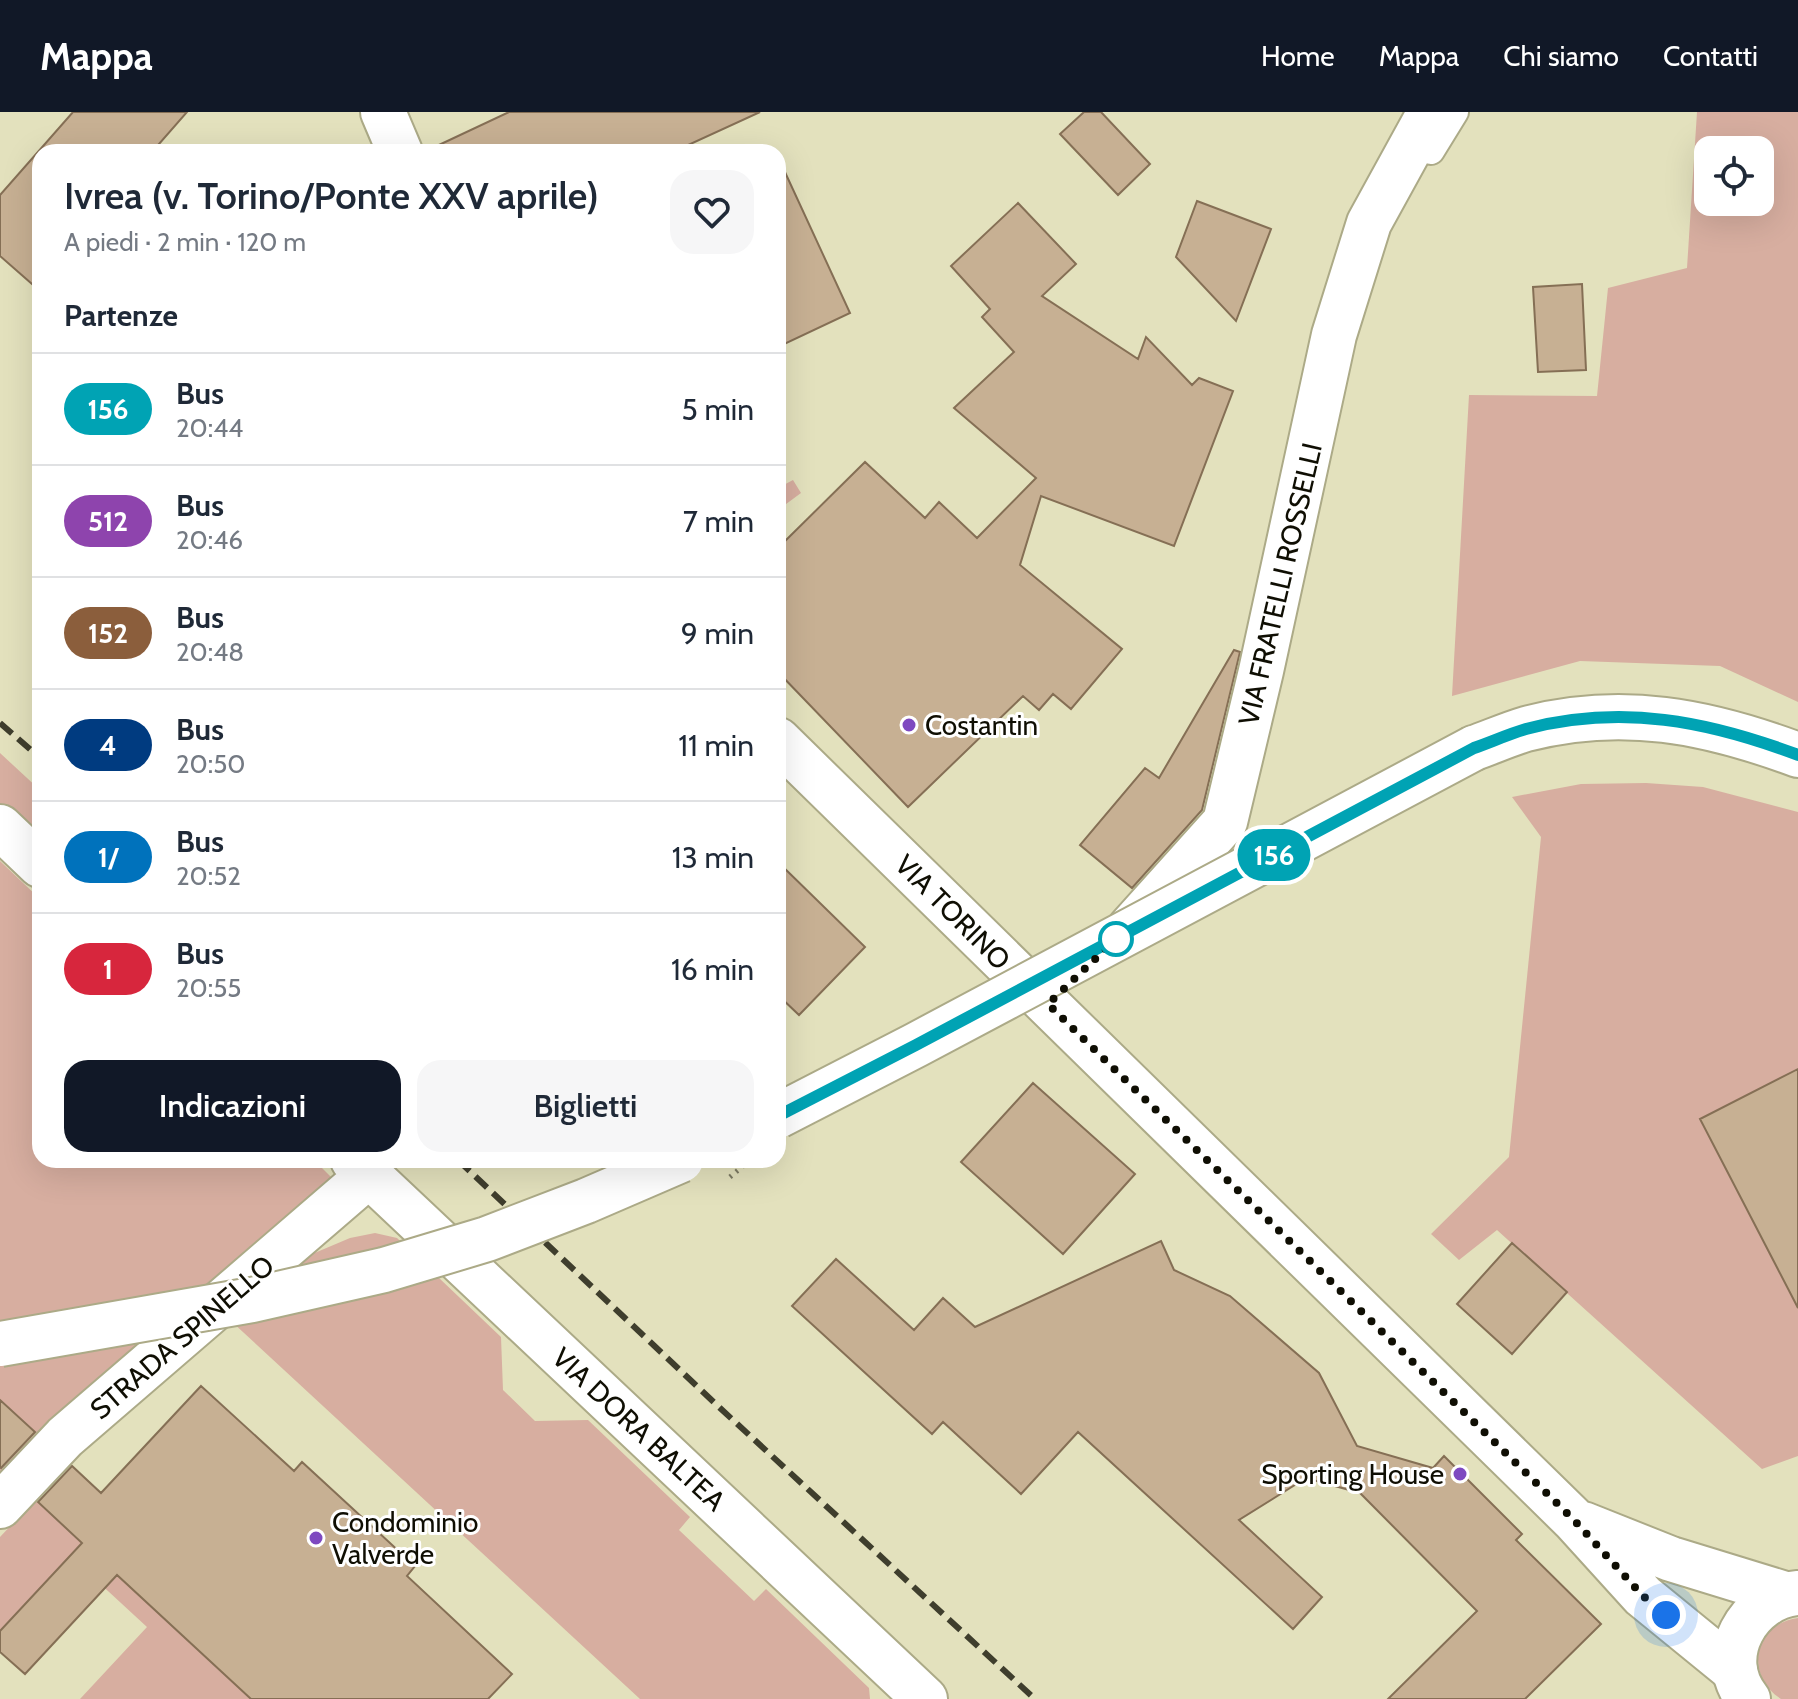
<!DOCTYPE html>
<html lang="it">
<meta charset="utf-8">
<style>
:root{--surface:#fff;--page:#f6f6f7;--text:#1f2937;--muted:#747a83;--line:#e0e1e3;--accent:#111827}
body{margin:0;font-family:Cabin,sans-serif;background:var(--page);color:var(--text);height:100vh;display:flex;flex-direction:column;font-size:30px;white-space:nowrap}
*{box-sizing:border-box;margin:0}
p{font-size:26px;color:var(--muted)}
.icon{flex:none;width:44px;height:44px;fill:none;stroke:currentColor;stroke-width:2;stroke-linecap:round;stroke-linejoin:round}
.map{position:relative;flex:1;overflow:hidden}
.side{position:absolute;left:32px;top:32px;width:754px;height:1024px;display:flex;flex-direction:column;background:var(--surface);border-radius:24px;box-shadow:0 8px 32px #0002}
.side>*{flex:none}
.badge{padding:0 16px;border-radius:26px;font-size:28px;line-height:52px}
.fabs{position:absolute;left:1694px;top:24px;display:grid;gap:16px}
.fabs a{display:grid;place-items:center;width:80px;height:80px;border-radius:16px;background:var(--surface);box-shadow:0 8px 32px #0002;font-size:40px}
.you{position:absolute;width:40px;height:40px;margin:-20px;border:6px solid #fff;border-radius:50%;background:#1a73e8;box-shadow:0 0 0 12px #1a73e833}
.map>.badge{position:absolute;translate:-50% -50%;box-shadow:0 0 0 4px #fff}
h2{padding:0 32px;font-size:30px;line-height:72px}
.round{display:grid;place-items:center;flex:none;width:84px;height:84px;border-radius:24px;background:var(--page)}
.headline{display:flex;align-items:center;justify-content:space-between;height:136px;padding:0 32px}
h1{font-size:38px;font-weight:600;line-height:60px}
.button{display:flex;gap:16px;margin-top:auto;padding:16px 32px}
.button a{flex:1;height:92px;border-radius:24px;background:var(--accent);color:#fff;font-size:32px;font-weight:600;line-height:92px;text-align:center}
.button a+a{background:var(--page);color:var(--text)}
ul{padding:0;list-style:none}
li{display:flex;align-items:center;gap:24px;height:112px;padding:0 32px;border-top:2px solid var(--line)}
li div{flex:1}
li b{display:block;font-size:30px}
li em{font-style:normal}
li .badge{min-width:88px;font-weight:700;text-align:center}
header{display:flex;align-items:center;gap:48px;box-sizing:border-box;height:112px;padding:0 40px;background:var(--accent);color:#fff}
header strong{font-size:38px}
nav{display:flex;gap:44px;margin-inline-start:auto;font-size:28px}
.map>svg:first-child{display:block}
</style>
<header>
<strong>Mappa</strong>
<nav><a>Home</a><a>Mappa</a><a>Chi siamo</a><a>Contatti</a></nav>
</header>
<div class="map">
<svg width="1798" height="1587" viewBox="0 0 1798 1587">
<rect width="100%" height="100%" fill="#e3e1bd"/>
<path fill="#d7aea0" fill-rule="evenodd" d="M 1697,0 L 1798,0 L 1798,590 L 1720,554 L 1580,549 L 1452,584 L 1469,283 L 1597,284 L 1608,176 L 1687,156 ZM 1708,38 L 1760,38 L 1760,90 L 1708,90 Z
M 793,368 L 801,381 L 778,398 L 778,376 Z
M 0,641 L 40,678 L 40,730 L 0,693 Z
M 1646,671 L 1703,675 L 1798,700 L 1798,1344 L 1762,1357 L 1497,1118 L 1459,1148 L 1431,1122 L 1509,1045 L 1541,725 L 1512,685 L 1581,672 Z
M 0,749 L 40,787 L 40,1048 L 314,1048 L 331,1065 L 178,1211 L 0,1364 Z
M 375,1121 L 397,1126 L 501,1225 L 503,1278 L 535,1309 L 588,1308 L 690,1405 L 679,1418 L 754,1489 L 766,1477 L 869,1576 L 870,1587 L 640,1587 L 231,1209 L 298,1148 L 350,1126 Z
M 35,1388 L 251,1587 L 80,1587 L 147,1515 L 70,1444 L 0,1519 L 0,1425 Z
M 1798,1506 L 1798,1587 L 1781,1587 C 1744,1563 1753,1512 1798,1506 Z"/>
<path fill="#c7b093" stroke="#856f55" stroke-width="2" d="M 73,0 L 187,0 L 152,40 L 40,40 L 40,179 L 0,144 L 0,83 Z
M 509,0 L 760,0 L 673,40 L 424,40 Z
M 1084,0 L 1101,0 L 1150,52 L 1118,83 L 1060,22 Z
M 778,45 L 850,201 L 778,235 Z
M 1197,89 L 1271,117 L 1236,209 L 1176,145 Z
M 1018,91 L 1076,152 L 1042,184 L 1138,247 L 1146,225 L 1192,273 L 1199,266 L 1233,279 L 1174,434 L 1041,384 L 1020,453 L 1122,537 L 1071,597 L 1053,582 L 1039,598 L 1023,584 L 908,695 L 778,560 L 778,436 L 865,350 L 925,406 L 939,390 L 977,426 L 1036,366 L 954,296 L 1014,240 L 982,205 L 990,197 L 951,154 Z
M 1582,172 L 1586,258 L 1538,260 L 1533,175 Z
M 1234,538 L 1240,540 L 1202,698 L 1132,776 L 1080,733 L 1145,656 L 1159,666 Z
M 778,750 L 865,835 L 799,903 L 778,883 Z
M 1798,957 L 1798,1196 L 1700,1007 Z
M 1033,971 L 1135,1062 L 1063,1142 L 961,1050 Z
M 1161,1129 L 1174,1158 L 1230,1184 L 1319,1261 L 1357,1334 L 1433,1356 L 1444,1344 L 1522,1422 L 1516,1428 L 1601,1512 L 1525,1587 L 1388,1587 L 1477,1499 L 1360,1381 L 1306,1366 L 1239,1408 L 1322,1485 L 1293,1517 L 1078,1320 L 1021,1382 L 943,1310 L 932,1322 L 792,1194 L 836,1147 L 914,1218 L 943,1186 L 975,1215 Z
M 1512,1131 L 1567,1180 L 1512,1242 L 1457,1192 Z
M 201,1274 L 294,1359 L 302,1350 L 415,1454 L 407,1464 L 512,1562 L 488,1587 L 251,1587 L 117,1463 L 25,1562 L 0,1540 L 0,1519 L 82,1431 L 38,1390 L 72,1354 L 101,1381 Z
M 0,1288 L 35,1320 L 1,1356 L 0,1355 Z"/>
<g fill="none" stroke-linecap="round" stroke-linejoin="round">
<defs>
<path id="service" d="M 1431,39 L 1455,0"/>
<path id="minor" d="M 0,715 L 40,753
M 1129,817 L 1225,710 L 1261,559 L 1334,223 L 1369,111 L 1430,0
M 353,1048 L 925,1587
M 0,1394 L 65,1325 L 369,1063"/>
<path id="tertiary" d="M 383,0 L 400,40
M 778,628 L 1574,1408 L 1643,1484 L 1735,1559
M 1583,1412 L 1671,1447 L 1785,1482"/>
<path id="primary" d="M 1474,636 C 1491,630 1509,622 1526,617 C 1622,592 1707,609 1798,643
M 1748,1587 C 1714,1545 1748,1485 1798,1481"/>
</defs>
<use href="#service" stroke="#acaa87" stroke-width="30"/>
<use href="#minor" stroke="#acaa87" stroke-width="48"/>
<use href="#tertiary" stroke="#acaa87" stroke-width="48"/>
<use href="#primary" stroke="#acaa87" stroke-width="48"/>
<path stroke="#7d7b63" stroke-width="5" stroke-dasharray="2 6" stroke-linecap="butt" d="M 730,1065 L 750,1048"/>
<use href="#service" stroke="#fff" stroke-width="26"/>
<use href="#minor" stroke="#fff" stroke-width="44"/>
<use href="#tertiary" stroke="#fff" stroke-width="44"/>
<use href="#primary" stroke="#fff" stroke-width="44"/>
<path stroke="#3f3e2d" stroke-width="6" stroke-dasharray="16 8" stroke-linecap="butt" d="M 0,611 L 40,646
M 458,1048 L 720,1296 L 1035,1587"/>
<defs>
<path id="primary-bridge" d="M 778,1004 L 916,933 L 1474,636
M 0,1232 L 252,1188 L 384,1158 L 487,1127 L 586,1089 L 681,1048"/>
</defs>
<use href="#primary-bridge" stroke="#acaa87" stroke-width="48" stroke-linecap="butt"/>
<use href="#primary-bridge" stroke="#fff" stroke-width="44"/>
</g>
<g fill="none" stroke-linecap="round" stroke-linejoin="round">
<defs>
<path id="line" d="M 778,1004 L 916,933 L 1474,636 C 1491,630 1509,622 1526,617 C 1622,592 1708,609 1798,643"/>
</defs>
<use href="#line" stroke="#fff" stroke-width="18"/>
<use href="#line" stroke="#00a3b4" stroke-width="12"/>
<path stroke="#0f0e03" stroke-width="8" stroke-dasharray="0 14.4" d="M 1116,827 L 1048,892 L 1574,1408 L 1643,1484 L 1666,1503"/>
</g>
<g fill="#7e49c0" stroke="#fff" stroke-width="3">
<circle cx="909" cy="613" r="8"/>
<circle cx="1460" cy="1362" r="8"/>
<circle cx="316" cy="1426" r="8"/>
</g>
<circle fill="#fff" stroke="#00a3b4" stroke-width="4" cx="1116" cy="827" r="16"/>
<g text-anchor="middle" stroke-width="6" stroke-linejoin="round" paint-order="stroke">
<g font-size="28" fill="#0f0e03" stroke="#fff">
<text transform="translate(1280 472) rotate(-77)" y="10">VIA FRATELLI ROSSELLI</text>
<text transform="translate(953 800) rotate(45)" y="10">VIA TORINO</text>
<text transform="translate(182 1225) rotate(-41)" y="10">STRADA SPINELLO</text>
<text transform="translate(639 1317) rotate(43)" y="10">VIA DORA BALTEA</text>
</g>
<g font-size="28" fill="#0f0e03" stroke="#fff" text-anchor="start">
<text x="925" y="623">Costantin</text>
<text x="1444" y="1372" text-anchor="end">Sporting House</text>
<text x="332" y="1420">Condominio<tspan x="332" dy="32">Valverde</tspan></text>
</g>
</g>
</svg>
<div class="fabs">
<a><svg class="icon" aria-label="locate" viewBox="0 0 24 24"><circle cx="12" cy="12" r="6"/><path d="M12 2v4M12 18v4M2 12h4M18 12h4"/></svg></a>
</div>
<div class="you" style="left:1666px;top:1503px"></div>
<b class="badge" style="left:1274px;top:743px;background:#00a3b4;color:#fff">156</b>
<section class="side">
<div class="headline"><div><h1>Ivrea (v. Torino/Ponte XXV aprile)</h1><p>A piedi · 2 min · 120 m</p></div><a class="round"><svg class="icon" aria-label="heart" viewBox="0 0 24 24"><path d="M12 20l-8-8c-3-5 5-10 8-4 3-6 11-1 8 4z"/></svg></a></div>
<h2>Partenze</h2>
<ul>
<li><span class="badge" style="background:#00a3b4;color:#fff">156</span><div><b>Bus</b><p>20:44</p></div><em>5 min</em></li>
<li><span class="badge" style="background:#8e44ad;color:#fff">512</span><div><b>Bus</b><p>20:46</p></div><em>7 min</em></li>
<li><span class="badge" style="background:#8b5e3c;color:#fff">152</span><div><b>Bus</b><p>20:48</p></div><em>9 min</em></li>
<li><span class="badge" style="background:#003b80;color:#fff">4</span><div><b>Bus</b><p>20:50</p></div><em>11 min</em></li>
<li><span class="badge" style="background:#0072bc;color:#fff">1/</span><div><b>Bus</b><p>20:52</p></div><em>13 min</em></li>
<li><span class="badge" style="background:#d7263d;color:#fff">1</span><div><b>Bus</b><p>20:55</p></div><em>16 min</em></li>
</ul>
<div class="button"><a>Indicazioni</a><a>Biglietti</a></div>
</section>
</div>
